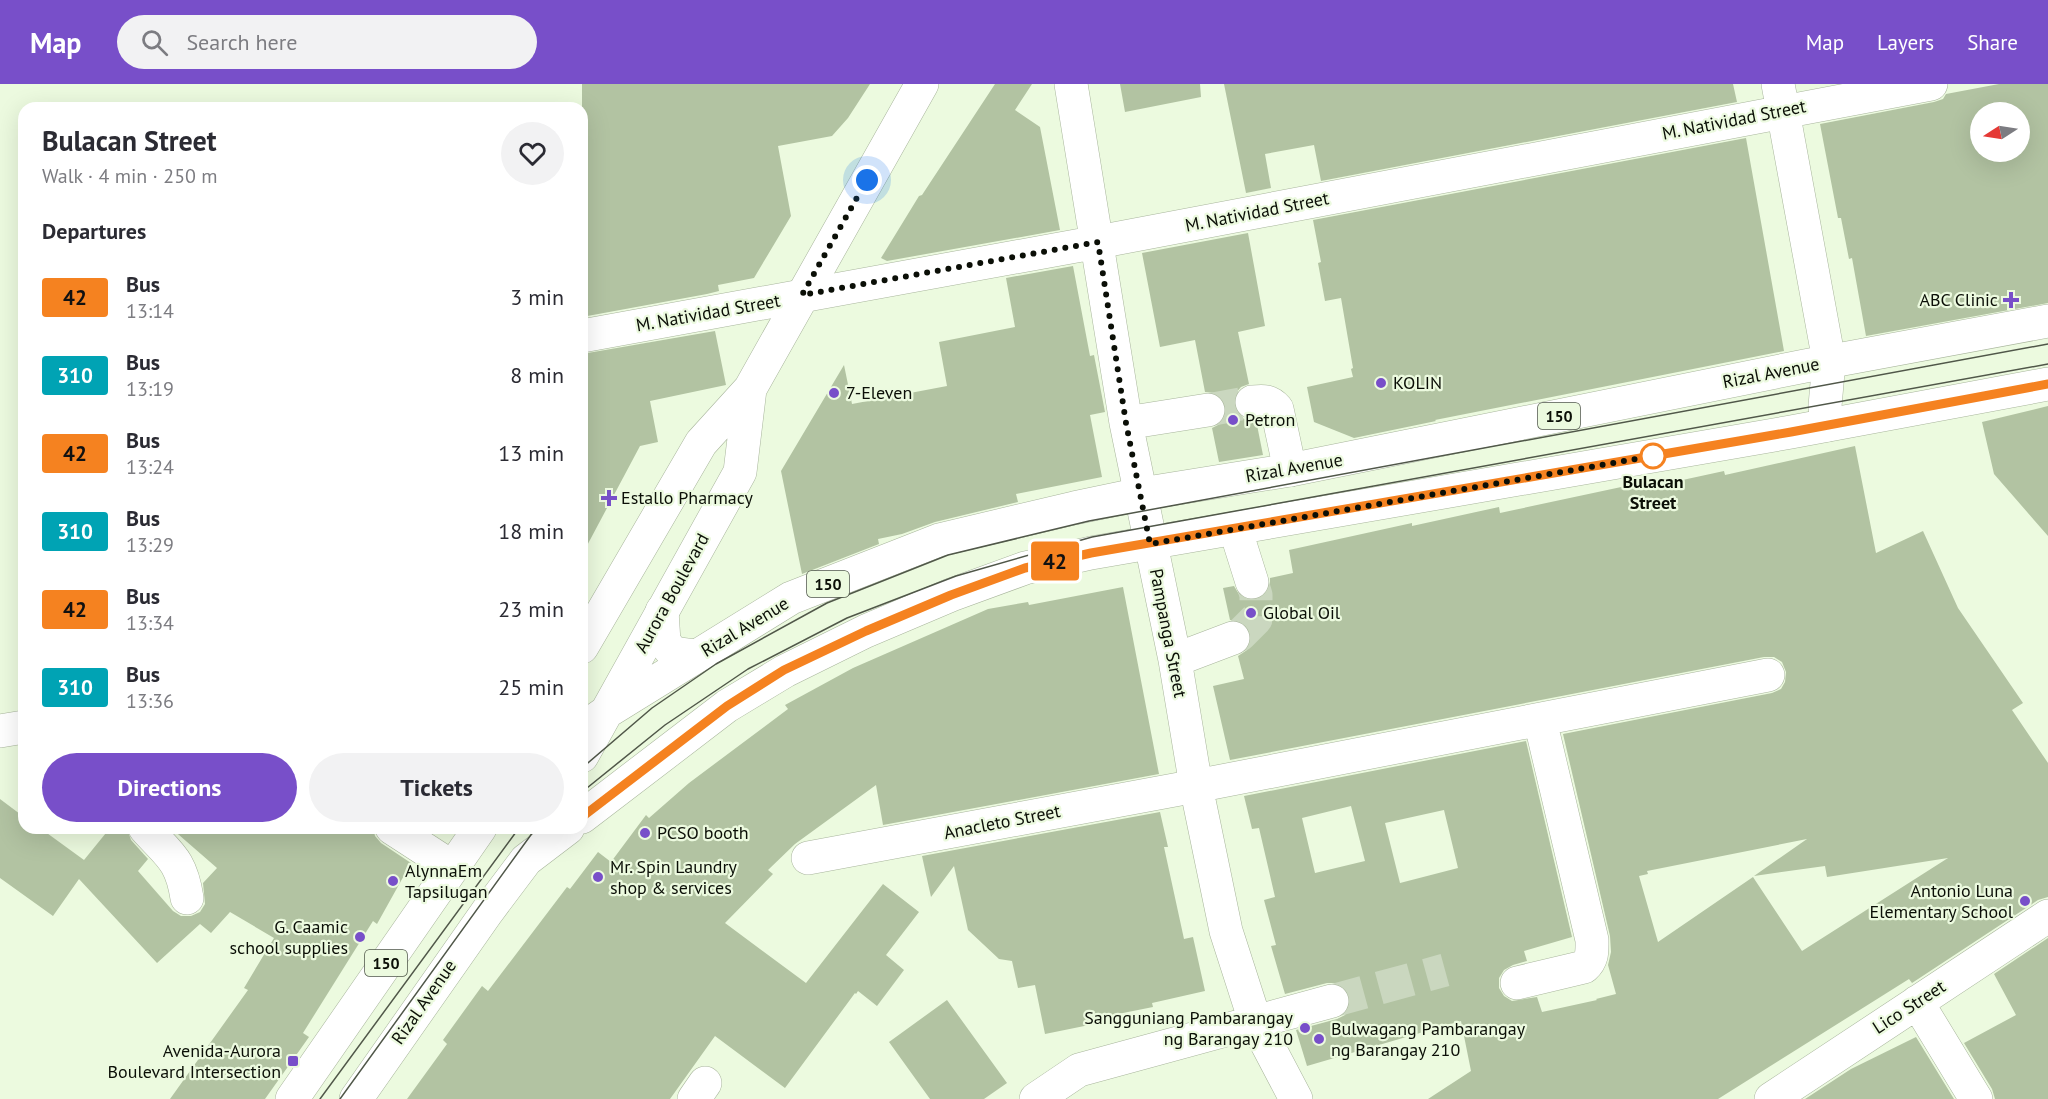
<!DOCTYPE html>
<meta charset="utf-8">
<style>
:root{--surface:#fff;--page:#f2f2f3;--text:#2b2b33;--muted:#7c7c81;--accent:#784fc9}
body{margin:0;font-family:"PT Sans",sans-serif;background:var(--page);color:var(--text);height:100vh;display:flex;flex-direction:column;font-size:22px;white-space:nowrap}
*{box-sizing:border-box;margin:0}
p{font-size:20px;color:var(--muted)}
.icon{flex:none;width:33px;height:33px;fill:none;stroke:currentColor;stroke-width:2;stroke-linecap:round;stroke-linejoin:round}
.map{position:relative;flex:1;overflow:hidden}
.side{position:absolute;left:18px;top:18px;width:570px;height:732px;display:flex;flex-direction:column;background:var(--surface);border-radius:18px;box-shadow:0 6px 24px #0002}
.side>*{flex:none}
.badge{padding:0 12px;border-radius:4px;font-size:21px;line-height:39px}
.needle{width:39px;rotate:258deg}
.tools{position:absolute;left:1970px;top:18px;display:grid;gap:12px}
.tools a{display:grid;place-items:center;width:60px;height:60px;border-radius:50%;background:var(--surface);box-shadow:0 6px 24px #0002;font-size:30px}
.you{position:absolute;width:30px;height:30px;margin:-15px;border:4px solid #fff;border-radius:50%;background:#1a73e8;box-shadow:0 0 0 9px #1a73e833}
.map>.badge{position:absolute;translate:-50% -50%;box-shadow:0 0 0 3px #fff}
h2{padding:0 24px;font-size:22px;line-height:54px}
.round{display:grid;place-items:center;flex:none;width:63px;height:63px;border-radius:32px;background:var(--page)}
.head{display:flex;align-items:center;justify-content:space-between;height:102px;padding:0 24px}
h1{font-size:28px;font-weight:600;line-height:45px}
.cta{display:flex;gap:12px;margin-top:auto;padding:12px 24px}
.cta a{flex:1;height:69px;border-radius:36px;background:var(--accent);color:#fff;font-size:24px;font-weight:600;line-height:69px;text-align:center}
.cta a+a{background:var(--page);color:var(--text)}
ul{padding:0;list-style:none}
li{display:flex;align-items:center;gap:18px;height:78px;padding:0 24px}
li div{flex:1}
li b{display:block;font-size:22px}
li em{font-style:normal}
li .badge{min-width:66px;font-weight:700;text-align:center}
header{display:flex;align-items:center;gap:36px;box-sizing:border-box;height:84px;padding:0 30px;background:var(--accent);color:#fff}
header strong{font-size:28px}
nav{display:flex;gap:33px;margin-inline-start:auto;font-size:21px}
.search{width:420px;height:54px;background:var(--page);display:flex;align-items:center;gap:15px;box-sizing:border-box;padding:0 21px;border-radius:33px;color:var(--muted);font-size:22px}
.map>svg:first-child{display:block}
</style>
<header>
<strong>Map</strong>
<div class="search"><svg class="icon" aria-label="search" viewBox="0 0 24 24"><circle cx="10" cy="10" r="6"/><path d="M15 15l6 6"/></svg>Search here</div>
<nav><a>Map</a><a>Layers</a><a>Share</a></nav>
</header>
<div class="map">
<svg width="2048" height="1015" viewBox="0 0 2048 1015">
<rect width="100%" height="100%" fill="#ecfadf"/>
<path fill="#b2c3a2" fill-rule="evenodd" d="M 582,0 L 870,0 L 848,34 L 832,52 L 778,62 L 791,132 L 754,194 L 718,201 L 719,207 L 707,210 L 582,233 Z
M 995,0 L 1032,0 L 1015,26 L 1040,43 L 1060,146 L 887,177 L 881,174 L 919,112 L 922,111 Z
M 1120,0 L 1200,0 L 1201,13 L 1125,28 Z
M 1224,0 L 1733,0 L 1737,18 L 1321,97 L 1314,61 L 1265,70 L 1271,104 L 1246,109 Z
M 1999,0 L 2048,0 L 2048,219 L 1866,252 L 1852,174 L 1849,175 L 1841,134 L 1838,134 L 1820,40 L 1934,18 L 1943,15 L 1946,10 ZM 1980,28 L 2019,28 L 2019,68 L 1980,68 Z
M 1746,54 L 1784,267 L 1435,336 L 1436,337 L 1354,354 L 1314,338 L 1307,303 L 1353,293 L 1351,285 L 1353,284 L 1341,214 L 1325,217 L 1318,179 L 1321,178 L 1313,136 Z
M 1248,149 L 1265,242 L 1238,248 L 1249,300 L 1241,303 L 1235,310 L 1233,319 L 1236,328 L 1244,335 L 1256,336 L 1263,371 L 1219,378 L 1212,344 L 1220,340 L 1225,333 L 1226,322 L 1223,315 L 1215,309 L 1205,308 L 1195,256 L 1160,263 L 1142,169 Z
M 1073,182 L 1090,272 L 1094,271 L 1105,328 L 1090,331 L 1102,393 L 1016,410 L 1018,418 L 935,438 L 902,450 L 878,455 L 879,460 L 802,490 L 781,387 L 844,281 L 852,320 L 947,302 L 939,258 L 1015,243 L 1006,194 Z
M 715,247 L 726,301 L 650,317 L 658,358 L 640,362 L 582,471 L 582,270 Z
M 2048,322 L 2048,452 L 1994,390 L 1982,338 Z
M 1855,362 L 1876,469 L 1923,447 L 1958,524 L 2023,619 L 2012,626 L 2048,679 L 2048,813 L 2038,816 L 1912,899 L 1909,895 L 1718,1015 L 1428,1015 L 1471,987 L 1461,937 L 1307,982 L 1296,946 L 1337,935 L 1345,931 L 1350,922 L 1350,913 L 1346,904 L 1336,899 L 1327,899 L 1285,910 L 1271,862 L 1276,861 L 1264,816 L 1275,813 L 1259,744 L 1252,745 L 1244,712 L 1526,657 L 1572,853 L 1524,867 L 1527,877 L 1513,881 L 1504,886 L 1499,894 L 1499,904 L 1504,912 L 1512,917 L 1537,913 L 1542,928 L 1597,916 L 1596,915 L 1616,910 L 1608,881 L 1611,868 L 1610,852 L 1563,650 L 1772,609 L 1781,605 L 1785,598 L 1786,588 L 1782,578 L 1774,573 L 1764,573 L 1230,676 L 1213,602 L 1244,595 L 1238,572 L 1247,566 L 1252,556 L 1251,548 L 1245,540 L 1237,536 L 1230,536 L 1223,504 L 1234,502 L 1240,512 L 1249,516 L 1258,516 L 1266,510 L 1270,503 L 1270,494 L 1293,489 L 1289,466 L 1412,439 L 1412,442 L 1499,423 L 1500,429 L 1640,399 L 1641,405 L 1724,387 L 1725,391 ZM 1351,722 L 1365,777 L 1315,789 L 1302,734 ZM 1444,726 L 1458,784 L 1400,799 L 1385,739 ZM 1807,755 L 1754,792 L 1825,782 L 1827,793 L 1948,774 L 1802,867 L 1753,793 L 1658,858 L 1639,792 L 1648,790 L 1647,787 Z
M 1123,503 L 1159,690 L 883,741 L 876,701 L 795,760 L 768,786 L 773,790 L 725,839 L 806,899 L 883,800 L 919,828 L 886,871 L 904,886 L 877,922 L 858,907 L 856,910 L 855,909 L 785,1004 L 715,952 L 670,1015 L 407,1015 L 447,960 L 443,956 L 482,902 L 488,907 L 567,803 L 570,805 L 598,768 L 611,778 L 646,731 L 649,734 L 689,699 L 788,625 L 785,621 L 853,584 L 988,525 L 1028,518 L 1029,521 Z
M 0,715 L 24,733 L 24,744 L 40,744 L 84,776 L 110,744 L 127,744 L 131,756 L 148,775 L 138,787 L 173,827 L 181,832 L 191,832 L 200,828 L 205,820 L 203,799 L 217,784 L 171,744 L 373,744 L 375,752 L 381,759 L 411,779 L 377,840 L 373,837 L 303,949 L 309,953 L 265,1015 L 170,1015 L 248,906 L 244,904 L 274,854 L 230,828 L 211,849 L 200,840 L 157,879 L 79,795 L 53,832 L 0,794 Z
M 1160,728 L 1168,763 L 1164,763 L 1184,855 L 1193,853 L 1205,907 L 1152,919 L 1153,923 L 1103,933 L 1104,938 L 1045,950 L 1035,901 L 1018,904 L 1012,877 L 999,875 L 968,846 L 954,782 L 931,813 L 922,772 Z
M 2048,854 L 2048,1015 L 1995,1015 L 1992,1005 L 1964,959 L 2016,931 L 1994,890 Z
M 947,916 L 1007,999 L 984,1015 L 930,1015 L 889,958 Z
M 1916,953 L 1954,1015 L 1805,1015 L 1851,985 Z"/>
<g fill="none" stroke-linecap="round" stroke-linejoin="round">
<path stroke="#cad7bf" stroke-width="33" stroke-dasharray="33 16" stroke-linecap="butt" d="M 1208,326 L 1252,318
M 1233,554 L 1240,551 L 1256,535 L 1256,511 L 1252,498
M 1332,917 L 1445,886"/>
<defs>
<path id="minor" d="M 1071,0 L 1126,339 L 1175,576 L 1196,702 L 1226,847 L 1255,937 L 1296,1015
M 1778,0 L 1829,277 L 1825,322 L 1827,341
M 582,252 L 1098,158 L 1931,0
M 1252,318 C 1263,317 1269,316 1277,325 L 1290,386
M 1126,339 L 1208,326
M 1235,444 L 1252,498
M 662,527 L 664,558 L 673,569 L 696,572
M 1175,576 L 1233,554
M 0,647 L 24,643
M 145,744 C 169,771 181,775 187,814
M 392,744 L 452,783
M 808,774 L 1196,702 L 1768,591
M 1517,899 L 1584,883 C 1593,875 1592,867 1592,856 L 1540,636
M 1917,918 L 1976,1015
M 694,1015 L 705,999
M 1036,1015 L 1079,986 L 1332,917
M 1771,1015 L 2048,832"/>
<path id="major" d="M 582,563 L 701,359 L 750,305 L 922,0
M 582,645 L 605,629 L 791,514 L 939,456 L 1074,424 L 1141,410 L 1290,386 L 1805,282 L 2048,237
M 582,672 L 740,388 L 750,305
M 582,733 L 727,622 L 785,587 L 866,547 L 951,511 L 1025,484 L 1091,469 L 1791,348 L 2048,300
M 292,1015 L 480,744
M 356,1015 L 487,828 L 526,776 L 568,744"/>
</defs>
<use href="#minor" stroke="#a8b59c" stroke-width="34"/>
<use href="#major" stroke="#a8b59c" stroke-width="34"/>
<use href="#minor" stroke="#fff" stroke-width="33"/>
<use href="#major" stroke="#fff" stroke-width="33"/>
<path stroke="#505749" stroke-width="1.5" d="M 582,684 L 652,624 L 716,580 L 827,519 L 948,471 L 1089,437 L 2048,260
M 582,708 L 665,641 L 748,585 L 847,534 L 956,492 L 1092,453 L 2048,280
M 320,1015 L 519,744
M 340,1015 L 533,748 L 538,744"/>
</g>
<g fill="none" stroke-linecap="round" stroke-linejoin="round">
<defs>
<path id="line" d="M 582,733 L 727,622 L 784,586 L 866,547 L 951,511 L 1025,484 L 1091,469 L 1791,348 L 2048,300"/>
</defs>
<use href="#line" stroke="#fff" stroke-width="14"/>
<use href="#line" stroke="#f58220" stroke-width="9"/>
<path stroke="#0b0f07" stroke-width="6" stroke-dasharray="0 10.8" d="M 867,96 L 802,211 L 1098,158 L 1126,339 L 1150,460 L 1653,372"/>
</g>
<g fill="#784fc9" stroke="#ecfadf" stroke-width="2">
<path d="M2008 207h6v6h6v6h-6v6h-6v-6h-6v-6h6z"/>
<circle cx="1381" cy="299" r="6"/>
<circle cx="834" cy="309" r="6"/>
<circle cx="1233" cy="336" r="6"/>
<path d="M606 405h6v6h6v6h-6v6h-6v-6h-6v-6h6z"/>
<circle cx="1251" cy="529" r="6"/>
<circle cx="645" cy="749" r="6"/>
<circle cx="598" cy="793" r="6"/>
<circle cx="393" cy="797" r="6"/>
<circle cx="2025" cy="817" r="6"/>
<circle cx="360" cy="853" r="6"/>
<circle cx="1305" cy="944" r="6"/>
<circle cx="1319" cy="955" r="6"/>
<rect x="287" y="971" width="12" height="12" rx="3"/>
</g>
<circle fill="#fff" stroke="#f58220" stroke-width="3" cx="1653" cy="372" r="12"/>
<g text-anchor="middle" stroke-width="4.5" stroke-linejoin="round" paint-order="stroke">
<g fill="#ecfadf" stroke="#4e5648" stroke-width="1.5">
<rect x="1538" y="319" width="42" height="26" rx="4.5"/>
<rect x="807" y="487" width="42" height="26" rx="4.5"/>
<rect x="365" y="866" width="42" height="26" rx="4.5"/>
</g>
<g font-size="16" font-weight="bold" fill="#0b0f07">
<text x="1559" y="338">150</text>
<text x="828" y="506">150</text>
<text x="386" y="885">150</text>
</g>
<g font-size="18" fill="#0b0f07" stroke="#ecfadf">
<text transform="translate(1734 36) rotate(-11)" y="6">M. Natividad Street</text>
<text transform="translate(1257 128) rotate(-11)" y="6">M. Natividad Street</text>
<text transform="translate(708 229) rotate(-10)" y="6">M. Natividad Street</text>
<text transform="translate(1771 289) rotate(-11)" y="6">Rizal Avenue</text>
<text transform="translate(1294 384) rotate(-10)" y="6">Rizal Avenue</text>
<text transform="translate(672 509) rotate(-61)" y="6">Aurora Boulevard</text>
<text transform="translate(745 543) rotate(-31)" y="6">Rizal Avenue</text>
<text transform="translate(1168 549) rotate(79)" y="6">Pampanga Street</text>
<text transform="translate(1002 738) rotate(-11)" y="6">Anacleto Street</text>
<text transform="translate(424 918) rotate(-55)" y="6">Rizal Avenue</text>
<text transform="translate(1909 923) rotate(-33)" y="6">Lico Street</text>
</g>
<g font-size="18" fill="#0b0f07" stroke="#ecfadf" text-anchor="start">
<text x="1998" y="222" text-anchor="end">ABC Clinic</text>
<text x="1393" y="305">KOLIN</text>
<text x="846" y="315">7-Eleven</text>
<text x="1245" y="342">Petron</text>
<text x="621" y="420">Estallo Pharmacy</text>
<text x="1263" y="535">Global Oil</text>
<text x="657" y="755">PCSO booth</text>
<text x="610" y="789">Mr. Spin Laundry<tspan x="610" dy="21">shop &amp; services</tspan></text>
<text x="405" y="793">AlynnaEm<tspan x="405" dy="21">Tapsilugan</tspan></text>
<text x="2013" y="813" text-anchor="end">Antonio Luna<tspan x="2013" dy="21">Elementary School</tspan></text>
<text x="348" y="849" text-anchor="end">G. Caamic<tspan x="348" dy="21">school supplies</tspan></text>
<text x="1293" y="940" text-anchor="end">Sangguniang Pambarangay<tspan x="1293" dy="21">ng Barangay 210</tspan></text>
<text x="1331" y="951">Bulwagang Pambarangay<tspan x="1331" dy="21">ng Barangay 210</tspan></text>
<text x="281" y="973" text-anchor="end">Avenida-Aurora<tspan x="281" dy="21">Boulevard Intersection</tspan></text>
</g>
<g font-size="18" font-weight="bold" fill="#0b0f07" stroke="#ecfadf">
<text x="1653" y="404">Bulacan<tspan x="1653" dy="21">Street</tspan></text>
</g>
</g>
</svg>
<div class="tools">
<a><svg class="needle" viewBox="-14 -14 28 28"><path d="M0-13l5 13h-10z" fill="#e53935"/><path d="M0 13l5-13h-10z" fill="#7c7c81"/></svg></a>
</div>
<div class="you" style="left:867px;top:96px"></div>
<b class="badge" style="left:1055px;top:477px;background:#f58220;color:#111">42</b>
<section class="side">
<div class="head"><div><h1>Bulacan Street</h1><p>Walk · 4 min · 250 m</p></div><a class="round"><svg class="icon" aria-label="heart" viewBox="0 0 24 24"><path d="M12 20l-8-8c-3-5 5-10 8-4 3-6 11-1 8 4z"/></svg></a></div>
<h2>Departures</h2>
<ul>
<li><span class="badge" style="background:#f58220;color:#111">42</span><div><b>Bus</b><p>13:14</p></div><em>3 min</em></li>
<li><span class="badge" style="background:#00a3b4;color:#fff">310</span><div><b>Bus</b><p>13:19</p></div><em>8 min</em></li>
<li><span class="badge" style="background:#f58220;color:#111">42</span><div><b>Bus</b><p>13:24</p></div><em>13 min</em></li>
<li><span class="badge" style="background:#00a3b4;color:#fff">310</span><div><b>Bus</b><p>13:29</p></div><em>18 min</em></li>
<li><span class="badge" style="background:#f58220;color:#111">42</span><div><b>Bus</b><p>13:34</p></div><em>23 min</em></li>
<li><span class="badge" style="background:#00a3b4;color:#fff">310</span><div><b>Bus</b><p>13:36</p></div><em>25 min</em></li>
</ul>
<div class="cta"><a>Directions</a><a>Tickets</a></div>
</section>
</div>
